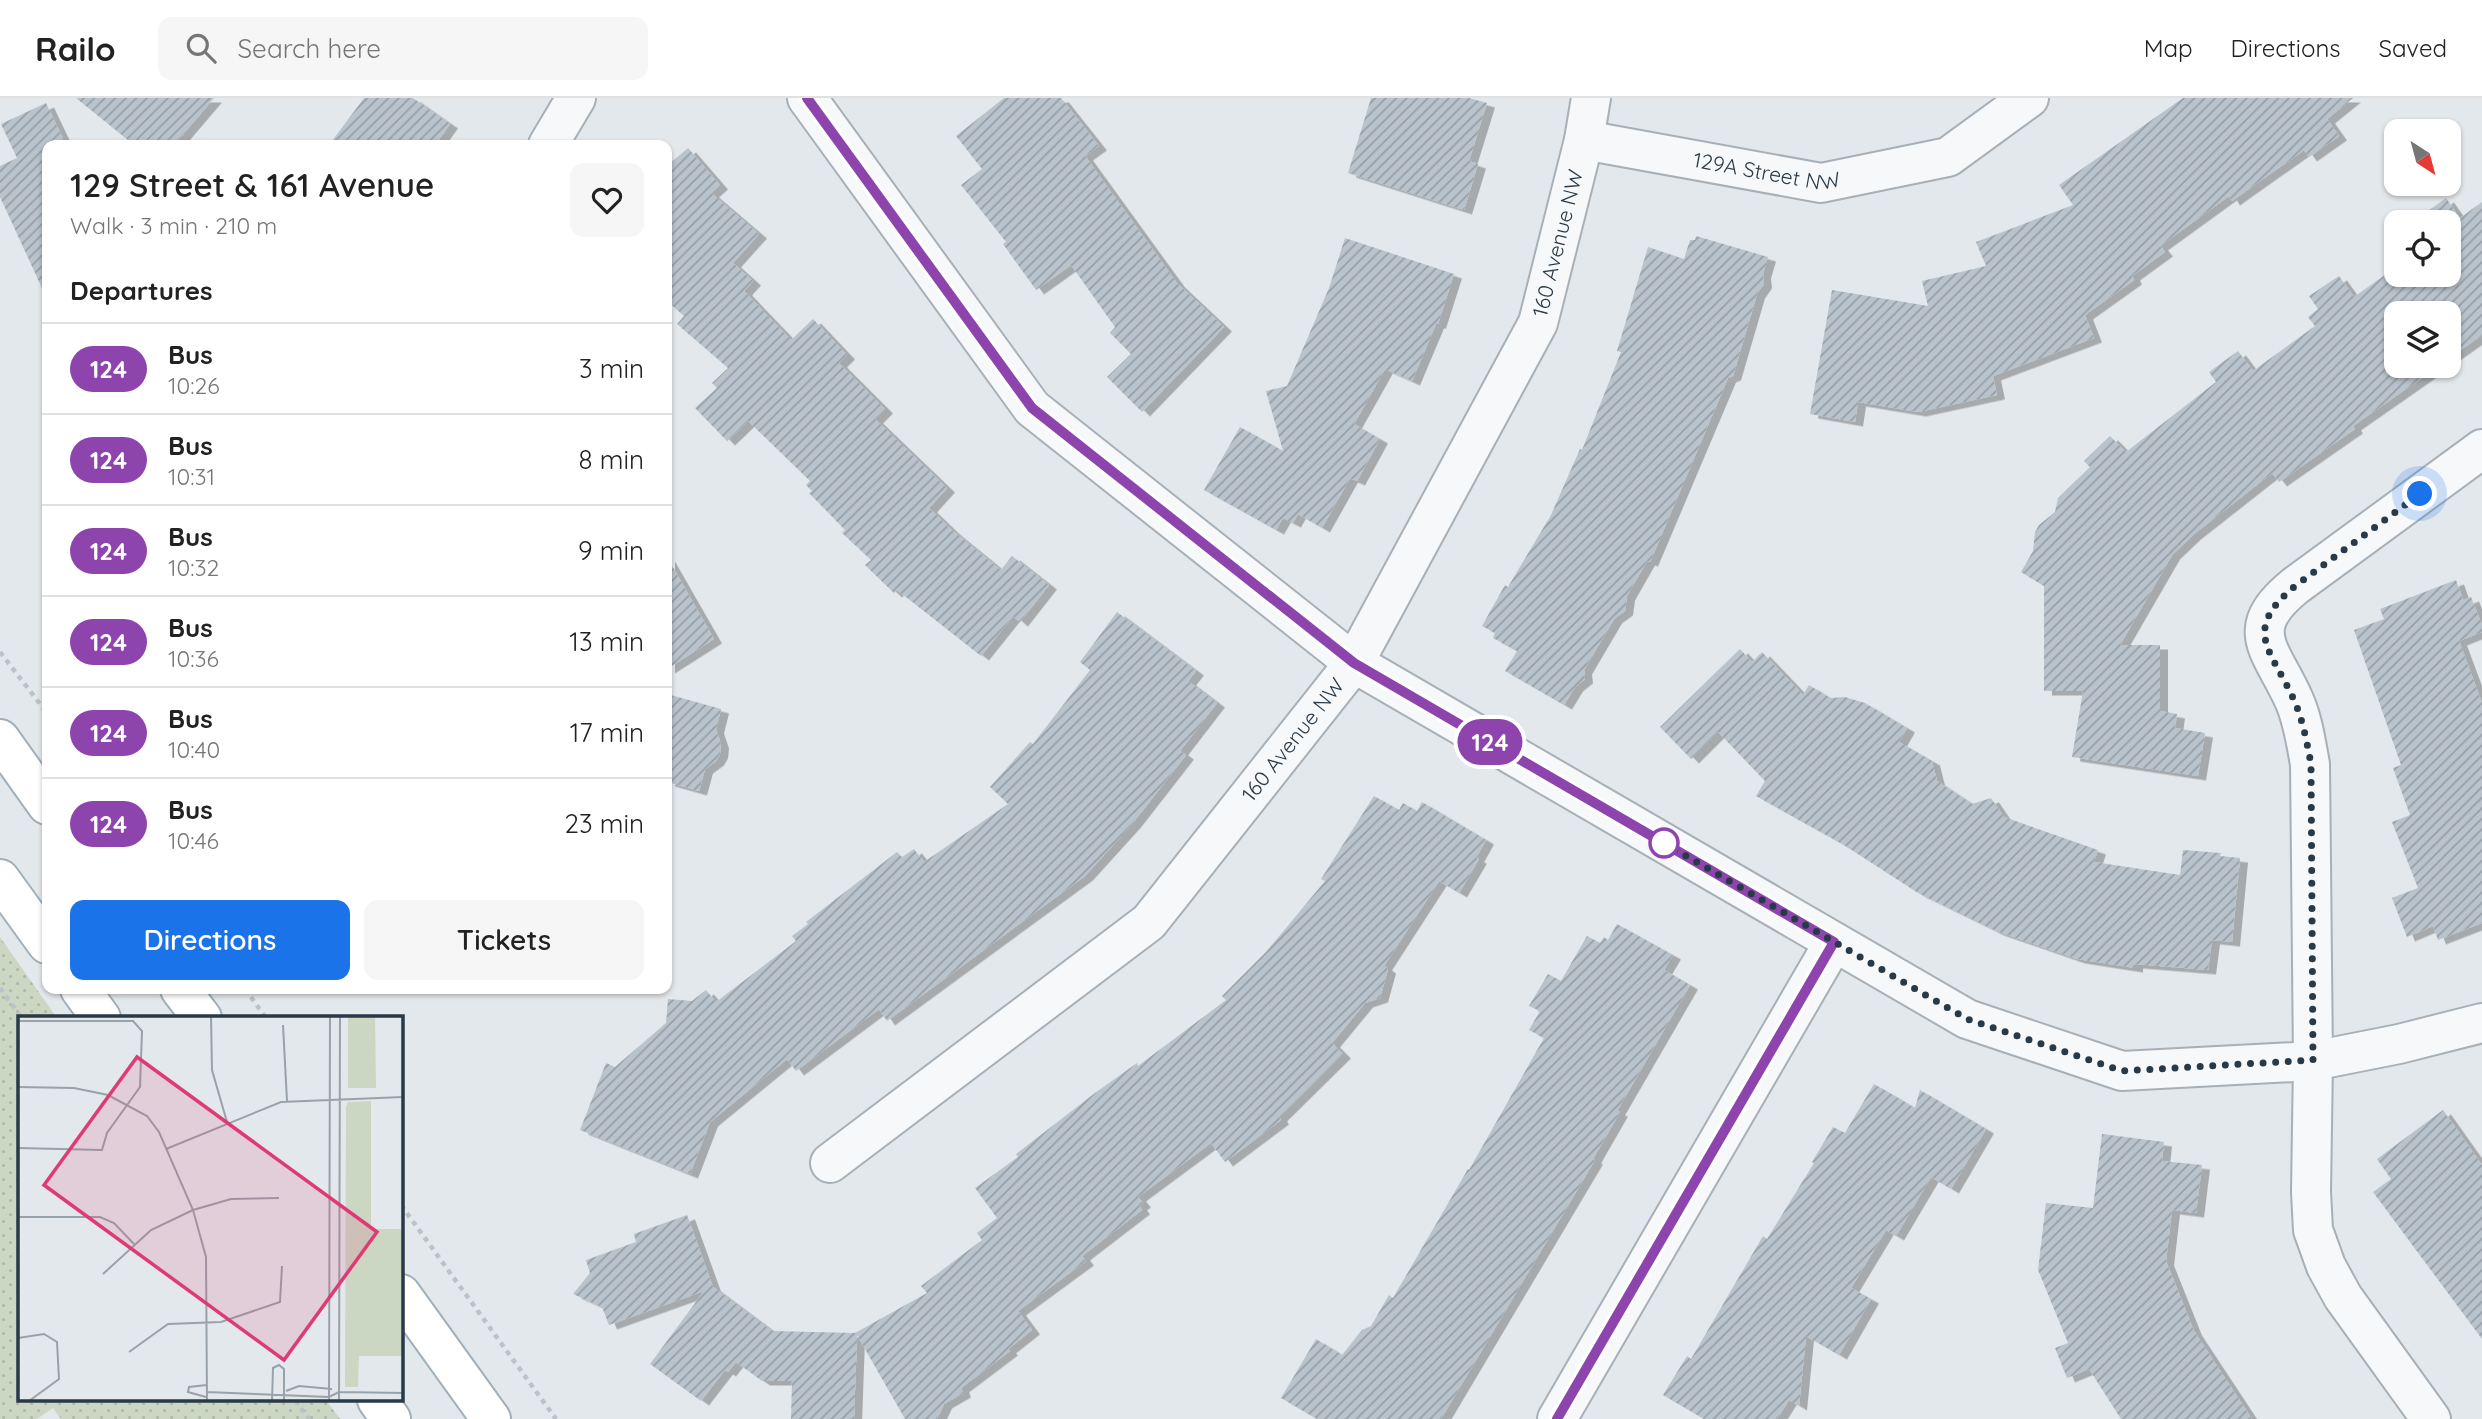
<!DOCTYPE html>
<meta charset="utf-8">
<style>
:root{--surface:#fff;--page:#f6f6f6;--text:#222;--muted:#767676;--line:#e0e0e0;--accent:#1a73e8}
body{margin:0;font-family:Quicksand,sans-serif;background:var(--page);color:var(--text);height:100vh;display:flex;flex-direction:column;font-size:26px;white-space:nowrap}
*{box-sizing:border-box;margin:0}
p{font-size:23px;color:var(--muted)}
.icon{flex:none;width:38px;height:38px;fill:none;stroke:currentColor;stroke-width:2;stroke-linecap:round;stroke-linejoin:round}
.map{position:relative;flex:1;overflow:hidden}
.drawer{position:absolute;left:42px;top:42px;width:630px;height:854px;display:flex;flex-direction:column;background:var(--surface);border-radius:14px;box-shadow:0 2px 5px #0004}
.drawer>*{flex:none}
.badge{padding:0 14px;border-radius:23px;font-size:24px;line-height:46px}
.needle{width:46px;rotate:144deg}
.buttons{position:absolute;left:2384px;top:21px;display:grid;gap:14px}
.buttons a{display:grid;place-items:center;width:77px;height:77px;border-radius:14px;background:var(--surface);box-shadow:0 2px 5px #0004;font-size:35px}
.you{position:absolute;width:35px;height:35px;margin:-18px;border:5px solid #fff;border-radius:50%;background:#1a73e8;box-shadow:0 0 0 10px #1a73e833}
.map>.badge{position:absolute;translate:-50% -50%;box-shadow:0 0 0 4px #fff}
h2{padding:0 28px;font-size:26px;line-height:63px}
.round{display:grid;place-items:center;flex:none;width:74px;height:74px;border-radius:14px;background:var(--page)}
.head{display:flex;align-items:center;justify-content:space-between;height:119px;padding:0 28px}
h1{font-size:33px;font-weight:600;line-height:52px}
.action{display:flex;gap:14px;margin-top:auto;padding:14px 28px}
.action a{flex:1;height:80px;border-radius:14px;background:var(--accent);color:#fff;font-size:28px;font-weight:600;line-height:80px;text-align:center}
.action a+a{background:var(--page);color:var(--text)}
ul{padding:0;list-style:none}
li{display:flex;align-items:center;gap:21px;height:91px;padding:0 28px;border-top:2px solid var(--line)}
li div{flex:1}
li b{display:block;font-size:26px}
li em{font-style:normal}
li .badge{min-width:77px;font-weight:700;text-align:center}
header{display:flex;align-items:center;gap:42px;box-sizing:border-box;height:98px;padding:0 35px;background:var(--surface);border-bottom:2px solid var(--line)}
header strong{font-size:33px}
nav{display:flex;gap:38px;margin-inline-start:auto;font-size:24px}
.search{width:490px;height:63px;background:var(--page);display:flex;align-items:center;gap:18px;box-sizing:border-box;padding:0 24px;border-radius:14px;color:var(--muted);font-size:26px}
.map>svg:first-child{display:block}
</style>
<header>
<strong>Railo</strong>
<div class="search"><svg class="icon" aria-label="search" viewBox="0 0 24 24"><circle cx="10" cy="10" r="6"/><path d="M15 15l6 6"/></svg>Search here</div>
<nav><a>Map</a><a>Directions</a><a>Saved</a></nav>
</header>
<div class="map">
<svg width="2482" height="1321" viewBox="0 0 2482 1321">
<defs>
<pattern id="park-dots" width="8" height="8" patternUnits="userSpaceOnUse" patternTransform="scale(1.75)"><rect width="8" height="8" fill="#ccd7c3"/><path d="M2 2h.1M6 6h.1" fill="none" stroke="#afb9a9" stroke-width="1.8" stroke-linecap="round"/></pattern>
<pattern id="building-hatch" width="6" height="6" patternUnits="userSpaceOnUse" patternTransform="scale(1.75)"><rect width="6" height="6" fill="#b9c3cb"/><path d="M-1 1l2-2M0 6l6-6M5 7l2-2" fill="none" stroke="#969fa7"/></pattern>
<filter id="shadow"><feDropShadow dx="8" dy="4.5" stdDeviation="0" flood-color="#0004"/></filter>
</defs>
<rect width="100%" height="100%" fill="#e3e8ec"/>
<path fill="url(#park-dots)" d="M 0,839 L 57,920 L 19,920 L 19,1302 L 326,1302 L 340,1321 L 61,1321 L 53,1310 L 37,1321 L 0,1321 Z"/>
<path fill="url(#building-hatch)" filter="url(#shadow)" d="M 76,0 L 214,0 L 174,47 L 134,47 Z
M 364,0 L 413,0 L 450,26 L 435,47 L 329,47 Z
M 1004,0 L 1061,0 L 1099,48 L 1085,58 L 1177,185 L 1224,229 L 1142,314 L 1107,279 L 1131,256 L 1110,235 L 1115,229 L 1071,167 L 1036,192 L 1003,146 L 1006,144 L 961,87 L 982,71 L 956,38 Z
M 1371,0 L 1469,0 L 1487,5 L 1469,63 L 1478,66 L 1464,112 L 1348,75 Z
M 2183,0 L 2353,0 L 2327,21 L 2339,38 L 2309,59 L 2304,52 L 2232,103 L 2229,98 L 2160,148 L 2165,154 L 2132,178 L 2134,182 L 2085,217 L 2094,240 L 1993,278 L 1997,297 L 1918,314 L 1858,304 L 1855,324 L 1810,316 L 1832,192 L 1928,208 L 1922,183 L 1986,168 L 1976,144 L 2073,107 L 2059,87 Z
M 46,5 L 66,47 L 47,47 L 47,201 L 0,99 L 0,68 L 17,60 L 1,26 Z
M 688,50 L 720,87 L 711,95 L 759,136 L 733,165 L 753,183 L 744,193 L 791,242 L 813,221 L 847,257 L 839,265 L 885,311 L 875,321 L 947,390 L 929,410 L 953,433 L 1001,472 L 1012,458 L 1049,487 L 1020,524 L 1013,518 L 981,558 L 897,492 L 894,495 L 865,467 L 871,462 L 842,435 L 845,432 L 809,395 L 812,393 L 806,387 L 810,383 L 748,323 L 727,343 L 695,310 L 717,290 L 712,285 L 728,270 L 677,226 L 684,218 L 667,203 L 667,68 Z
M 2446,100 L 2460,120 L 2482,104 L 2482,237 L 2448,261 L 2448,215 L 2396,215 L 2396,268 L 2439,268 L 2353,328 L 2355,331 L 2279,384 L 2272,375 L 2193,437 L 2172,457 L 2120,547 L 2160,547 L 2160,613 L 2177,616 L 2175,630 L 2205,635 L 2198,678 L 2072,659 L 2083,593 L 2044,593 L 2044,488 L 2021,474 L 2033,453 L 2035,434 L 2039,427 L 2055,414 L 2058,400 L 2090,369 L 2084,363 L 2110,338 L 2126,354 L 2216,284 L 2209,274 L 2238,253 L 2253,273 L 2315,228 L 2308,219 L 2318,211 L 2309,198 L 2339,178 L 2354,199 L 2396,169 L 2396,177 L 2448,177 L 2448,124 L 2420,124 L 2417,121 Z
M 1696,138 L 1768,159 L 1763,176 L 1764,186 L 1757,196 L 1733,278 L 1728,280 L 1650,464 L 1647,463 L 1627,498 L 1625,513 L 1614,521 L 1584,572 L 1585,581 L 1575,589 L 1564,607 L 1505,573 L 1517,553 L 1493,540 L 1495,535 L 1482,528 L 1505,487 L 1508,489 L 1551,417 L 1580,351 L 1582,352 L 1621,254 L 1617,253 L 1648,149 L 1684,161 L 1690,142 L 1695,142 Z
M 1345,140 L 1454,176 L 1438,226 L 1436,226 L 1412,283 L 1385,271 L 1354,326 L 1380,341 L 1357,383 L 1350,380 L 1322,430 L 1298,416 L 1293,425 L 1283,420 L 1276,432 L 1204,392 L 1240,329 L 1283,353 L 1266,293 L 1287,288 L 1329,190 Z
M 667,459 L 714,541 L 667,571 Z
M 2456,482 L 2463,502 L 2471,499 L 2482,527 L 2482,534 L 2459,543 L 2482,605 L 2482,825 L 2438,842 L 2433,828 L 2407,839 L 2392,800 L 2418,790 L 2392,724 L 2410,717 L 2393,670 L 2401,667 L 2354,532 L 2384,521 L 2380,511 Z
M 1117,514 L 1196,573 L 1188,583 L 1217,605 L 1180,653 L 1186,657 L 1133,725 L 1085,778 L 887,923 L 879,911 L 796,973 L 787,961 L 710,1024 L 690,1076 L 580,1032 L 606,965 L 615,969 L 666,925 L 668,901 L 692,903 L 706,892 L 716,904 L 796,843 L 792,838 L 808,826 L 806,824 L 897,754 L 902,759 L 914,751 L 924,764 L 1008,706 L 990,689 L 1030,644 L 1033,646 L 1090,572 L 1080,564 Z
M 1740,551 L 1752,564 L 1762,554 L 1803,597 L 1809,587 L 1830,600 L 1845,599 L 1865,605 L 1907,630 L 1899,644 L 1932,663 L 1937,683 L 1972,706 L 1991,700 L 2004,719 L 2098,752 L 2094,764 L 2180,777 L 2183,752 L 2221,755 L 2220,758 L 2240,760 L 2232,844 L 2212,842 L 2208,872 L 2135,866 L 2135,870 L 2077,861 L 1996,833 L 1918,795 L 1844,747 L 1756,698 L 1765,683 L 1718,634 L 1691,661 L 1660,629 Z
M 667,596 L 721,611 L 716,631 L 721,646 L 720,656 L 716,663 L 705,671 L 699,693 L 667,684 Z
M 1374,698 L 1399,712 L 1403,705 L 1417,713 L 1422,704 L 1486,742 L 1476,760 L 1479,761 L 1459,795 L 1439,783 L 1384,868 L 1388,871 L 1380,900 L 1365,905 L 1332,945 L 1343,956 L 1279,1019 L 1281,1022 L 1225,1064 L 1211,1045 L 1138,1099 L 1143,1105 L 1139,1108 L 1142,1112 L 1082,1158 L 1086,1163 L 1018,1213 L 1032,1232 L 1008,1251 L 1010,1253 L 961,1290 L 963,1295 L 944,1306 L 937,1321 L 905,1321 L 857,1237 L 854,1321 L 791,1321 L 792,1283 L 762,1283 L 736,1264 L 728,1274 L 725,1272 L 701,1303 L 650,1266 L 704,1193 L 609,1227 L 602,1209 L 573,1196 L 590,1175 L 586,1162 L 636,1144 L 634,1136 L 687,1117 L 713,1189 L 772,1233 L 855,1235 L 927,1195 L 921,1188 L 982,1142 L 977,1135 L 997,1120 L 975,1090 L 1018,1059 L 1016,1056 L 1095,995 L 1137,965 L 1138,968 L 1226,902 L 1222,898 L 1266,854 L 1325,783 L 1321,781 Z
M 1617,826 L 1673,857 L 1664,872 L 1690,887 L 1617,1013 L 1620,1014 L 1593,1061 L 1595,1062 L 1441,1321 L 1317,1321 L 1281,1300 L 1316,1241 L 1342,1257 L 1362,1232 L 1371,1228 L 1389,1197 L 1393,1200 L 1468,1071 L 1469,1072 L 1544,940 L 1529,932 L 1540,913 L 1529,908 L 1548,876 L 1561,883 L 1587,838 L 1600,845 L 1604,839 L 1608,842 Z
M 1874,986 L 1915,1010 L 1920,992 L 1986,1031 L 1951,1091 L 1931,1079 L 1896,1138 L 1886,1132 L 1851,1190 L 1871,1201 L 1839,1257 L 1806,1238 L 1799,1308 L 1789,1302 L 1777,1321 L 1704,1321 L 1663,1297 L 1687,1258 L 1691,1261 L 1763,1138 L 1767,1141 L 1814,1065 L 1812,1064 L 1833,1029 L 1845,1035 Z
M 2443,1012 L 2482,1067 L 2482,1241 L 2373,1094 L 2391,1081 L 2377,1061 Z
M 2102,1036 L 2164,1044 L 2162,1063 L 2202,1067 L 2196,1115 L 2172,1112 L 2166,1163 L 2194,1233 L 2252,1321 L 2121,1321 L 2089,1271 L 2067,1280 L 2055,1250 L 2068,1245 L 2038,1172 L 2046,1105 L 2093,1110 Z"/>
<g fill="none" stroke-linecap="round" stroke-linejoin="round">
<defs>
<g id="minor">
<path d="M 807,0 L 1032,310 L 1354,565 L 1967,921 L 2122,973 L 2313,963 L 2399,946 L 2482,925"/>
<path id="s1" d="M 1584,42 L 1821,85 L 1948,59 L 2029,0"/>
<path d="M 548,47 L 576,0"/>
<path id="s2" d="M 830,1065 L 1149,824 L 1354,565 L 1538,225 L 1584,42 L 1591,0"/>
<path d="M 1557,1321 L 1834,844"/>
<path d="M 2431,1321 L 2343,1199 L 2326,1168 L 2313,1132 L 2311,1094 L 2313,963 L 2310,666 C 2306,645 2303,622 2294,602 C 2271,551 2241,532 2295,488 L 2482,351"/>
</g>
<path id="major" d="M 0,641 L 47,707
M 0,781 L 47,846
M 80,891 L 101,920
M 180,891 L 202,920
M 401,1196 L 491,1321
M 377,1302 L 391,1321"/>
</defs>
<use href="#minor" stroke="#a7b0b7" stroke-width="42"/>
<use href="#major" stroke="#a0b0ba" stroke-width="42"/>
<path stroke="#bcc3c8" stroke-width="4.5" stroke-dasharray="5 5" stroke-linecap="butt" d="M 0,554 L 47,615
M 0,890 L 22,920
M 245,891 L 266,920
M 401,1107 L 556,1321
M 295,1302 L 309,1321"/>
<use href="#minor" stroke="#f6f8fa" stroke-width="38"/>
<use href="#major" stroke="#fff" stroke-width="38"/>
</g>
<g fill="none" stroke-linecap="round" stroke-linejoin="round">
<defs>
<path id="line" d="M 807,0 L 1032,310 L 1354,565 L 1834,844 L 1557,1321"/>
</defs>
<use href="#line" stroke="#fff" stroke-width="16"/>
<use href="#line" stroke="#8e44ad" stroke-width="10"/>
<path stroke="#283a47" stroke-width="7" stroke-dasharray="0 12.6" d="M 1664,745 L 1967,921 L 2122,973 L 2313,962 L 2311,666 C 2307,645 2303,622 2294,602 C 2271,551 2241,533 2295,488 L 2420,396"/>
</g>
<circle fill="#fff" stroke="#8e44ad" stroke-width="3.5" cx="1664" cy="745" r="14"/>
<g text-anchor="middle" stroke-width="5" stroke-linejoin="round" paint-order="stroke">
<g font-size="21" fill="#283a47" stroke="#f3f7f9">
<text dy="7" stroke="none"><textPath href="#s1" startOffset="186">129A Street NW</textPath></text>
<text dy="7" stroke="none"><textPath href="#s2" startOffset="1199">160 Avenue NW</textPath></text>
<text dy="7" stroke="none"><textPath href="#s2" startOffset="632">160 Avenue NW</textPath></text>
</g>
</g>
<g transform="translate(18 918)">
<rect width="385" height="385" fill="#e3e8ec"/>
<path d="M 330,0 L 357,0 L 358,72 L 330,72 Z" fill="#ccd7c3"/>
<path d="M 353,85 L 353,213 L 385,213 L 385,340 L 341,340 L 340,371 L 327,371 L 328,91 L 330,86 Z" fill="#ccd7c3"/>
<path fill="none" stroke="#98a2aa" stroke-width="2" d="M 193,0 L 194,54 L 209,106M 0,5 L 115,5 L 124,15 L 122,71 L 89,117 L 84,134 L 0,132M 265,9 L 269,85M 0,71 L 56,72 L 90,79 L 129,100 L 141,116 L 175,194 L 188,241 L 189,385M 148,133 L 263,86 L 385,81M 0,201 L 82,201 L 96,207 L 116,228M 85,258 L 133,214 L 175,194 L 213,183 L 261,182M 0,322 L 26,318 L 39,326 L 41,363 L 11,385M 111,336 L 150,308 L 203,306 L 262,286 L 264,250M 268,375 L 281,370 L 314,373M 188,376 L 311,381 L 321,376 L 385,377M 188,381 L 170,376 L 171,371 L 189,369M 254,385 L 255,352 L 261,349 L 266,353 L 266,385M 311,385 L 312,0M 321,385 L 322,0"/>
<path fill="#de3b74" fill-opacity="0.15" stroke="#de3b74" stroke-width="3.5" d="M 119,41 L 359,216 L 266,344 L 26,169 Z"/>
<rect width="385" height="385" fill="none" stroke="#283a47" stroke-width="3.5"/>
</g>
</svg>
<div class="buttons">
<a><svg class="needle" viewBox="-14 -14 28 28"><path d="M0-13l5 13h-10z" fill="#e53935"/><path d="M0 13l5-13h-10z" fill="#767676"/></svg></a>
<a><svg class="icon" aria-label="locate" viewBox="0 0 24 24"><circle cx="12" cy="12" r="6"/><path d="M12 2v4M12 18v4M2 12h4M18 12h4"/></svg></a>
<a><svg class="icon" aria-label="layers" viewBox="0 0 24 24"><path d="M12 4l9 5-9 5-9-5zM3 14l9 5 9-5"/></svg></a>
</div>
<div class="you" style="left:2420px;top:396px"></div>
<b class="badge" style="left:1490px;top:644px;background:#8e44ad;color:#fff">124</b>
<section class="drawer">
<div class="head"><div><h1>129 Street &amp; 161 Avenue</h1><p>Walk · 3 min · 210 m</p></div><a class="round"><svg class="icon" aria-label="heart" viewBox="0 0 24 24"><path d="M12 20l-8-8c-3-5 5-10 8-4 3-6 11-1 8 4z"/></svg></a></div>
<h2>Departures</h2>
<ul>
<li><span class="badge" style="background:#8e44ad;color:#fff">124</span><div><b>Bus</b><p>10:26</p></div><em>3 min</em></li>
<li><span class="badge" style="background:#8e44ad;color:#fff">124</span><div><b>Bus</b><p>10:31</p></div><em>8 min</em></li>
<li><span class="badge" style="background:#8e44ad;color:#fff">124</span><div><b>Bus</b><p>10:32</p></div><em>9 min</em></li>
<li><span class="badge" style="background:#8e44ad;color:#fff">124</span><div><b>Bus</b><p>10:36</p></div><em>13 min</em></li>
<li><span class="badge" style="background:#8e44ad;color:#fff">124</span><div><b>Bus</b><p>10:40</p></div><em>17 min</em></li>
<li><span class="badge" style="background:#8e44ad;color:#fff">124</span><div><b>Bus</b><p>10:46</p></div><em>23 min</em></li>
</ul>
<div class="action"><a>Directions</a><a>Tickets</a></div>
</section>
</div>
